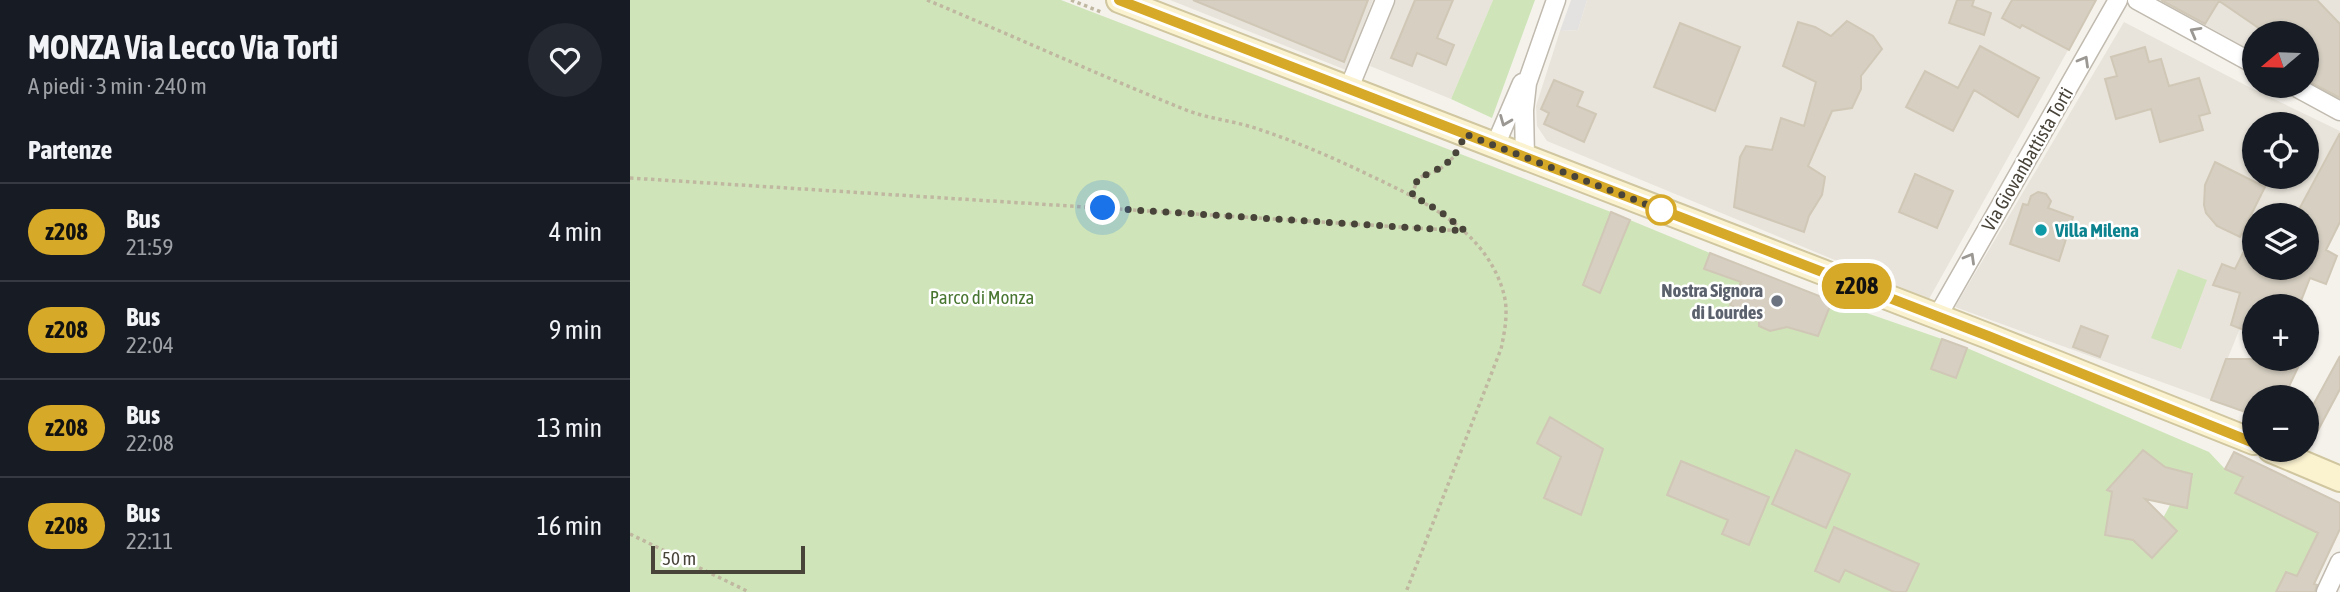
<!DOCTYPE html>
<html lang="it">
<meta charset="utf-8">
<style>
:root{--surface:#171b24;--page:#242831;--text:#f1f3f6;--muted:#9ea1a6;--line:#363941}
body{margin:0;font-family:"Asap Condensed",sans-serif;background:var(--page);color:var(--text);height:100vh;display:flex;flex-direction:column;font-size:26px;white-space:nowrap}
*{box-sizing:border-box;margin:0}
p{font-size:23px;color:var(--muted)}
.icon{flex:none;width:38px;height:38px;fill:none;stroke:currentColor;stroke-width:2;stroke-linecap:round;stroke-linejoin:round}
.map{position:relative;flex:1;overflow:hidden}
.panel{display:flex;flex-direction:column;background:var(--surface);width:630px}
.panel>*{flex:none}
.badge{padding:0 14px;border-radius:23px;font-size:24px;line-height:46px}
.needle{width:46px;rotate:251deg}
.tools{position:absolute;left:1612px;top:21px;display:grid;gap:14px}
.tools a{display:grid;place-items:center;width:77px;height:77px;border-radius:50%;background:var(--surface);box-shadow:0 2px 5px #0004;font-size:35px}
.scale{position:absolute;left:21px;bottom:18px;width:154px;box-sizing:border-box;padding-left:7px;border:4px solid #49443a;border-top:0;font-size:19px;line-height:24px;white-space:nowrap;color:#49443a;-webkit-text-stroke:5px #fff;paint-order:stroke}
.you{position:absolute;width:35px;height:35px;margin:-18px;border:5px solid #fff;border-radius:50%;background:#1a73e8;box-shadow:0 0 0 10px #1a73e833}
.map>.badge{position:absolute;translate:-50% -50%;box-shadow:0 0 0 4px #fff}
h2{padding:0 28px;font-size:26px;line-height:63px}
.round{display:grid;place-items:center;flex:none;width:74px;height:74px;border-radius:37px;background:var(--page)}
.overview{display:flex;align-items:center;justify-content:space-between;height:119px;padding:0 28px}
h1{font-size:33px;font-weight:700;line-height:52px}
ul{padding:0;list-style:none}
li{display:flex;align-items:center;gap:21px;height:98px;padding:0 28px;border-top:2px solid var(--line)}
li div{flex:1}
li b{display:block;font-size:26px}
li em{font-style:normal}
li .badge{min-width:77px;font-weight:700;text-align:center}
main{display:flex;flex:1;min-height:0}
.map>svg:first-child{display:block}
</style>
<main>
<section class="panel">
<div class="overview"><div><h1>MONZA Via Lecco Via Torti</h1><p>A piedi · 3 min · 240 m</p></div><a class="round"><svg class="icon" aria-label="heart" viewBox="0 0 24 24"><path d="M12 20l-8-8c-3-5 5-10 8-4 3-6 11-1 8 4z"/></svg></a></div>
<h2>Partenze</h2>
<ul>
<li><span class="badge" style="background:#d7a928;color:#111">z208</span><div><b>Bus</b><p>21:59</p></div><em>4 min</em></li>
<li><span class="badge" style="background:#d7a928;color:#111">z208</span><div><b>Bus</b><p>22:04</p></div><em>9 min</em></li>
<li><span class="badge" style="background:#d7a928;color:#111">z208</span><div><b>Bus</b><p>22:08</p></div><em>13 min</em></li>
<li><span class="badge" style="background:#d7a928;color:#111">z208</span><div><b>Bus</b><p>22:11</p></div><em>16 min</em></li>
</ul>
</section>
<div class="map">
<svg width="1710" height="592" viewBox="0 0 1710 592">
<rect width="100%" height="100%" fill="#f5f2ec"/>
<path fill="#e8e4db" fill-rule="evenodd" d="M 540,0 L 743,0 L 716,70 Z
M 766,0 L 863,0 L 821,99 L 740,66 Z
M 957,0 L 1466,0 L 1299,299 L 917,141 L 907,126 L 906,106 L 930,31 L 948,30 Z
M 1530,0 L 1710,0 L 1710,98 L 1677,80 L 1676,33 L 1624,33 L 1624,52 Z
M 1494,22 L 1619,87 L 1710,131 L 1666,215 L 1624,215 L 1624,258 L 1613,253 L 1605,269 L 1592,265 L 1584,285 L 1610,293 L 1601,324 L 1610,328 L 1581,400 L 1325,307 ZM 1624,124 L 1676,124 L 1676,177 L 1624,177 Z"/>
<path fill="#cfe5b9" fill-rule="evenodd" d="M 0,0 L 431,0 L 981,212 L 953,284 L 970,293 L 1000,220 L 1080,253 L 1074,269 L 1111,282 L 1100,305 L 1129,318 L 1129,326 L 1140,331 L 1150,329 L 1162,304 L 1166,330 L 1188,336 L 1202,301 L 1312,339 L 1301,369 L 1326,378 L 1337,348 L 1579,452 L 1595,469 L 1613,477 L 1688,533 L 1667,576 L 1656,572 L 1646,592 L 1276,592 L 1288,565 L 1204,527 L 1185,572 L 1209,582 L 1215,570 L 1264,592 L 0,592 ZM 920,417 L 973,449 L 951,515 L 914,498 L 931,457 ZM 1166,450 L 1220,474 L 1196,528 L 1142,504 ZM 1051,461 L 1139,497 L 1119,545 L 1093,534 L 1098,520 L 1037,495 ZM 1535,467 L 1562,474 L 1557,508 L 1540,505 L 1533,518 L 1503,540 L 1475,535 L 1481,500 Z
M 863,0 L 905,0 L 862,118 L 821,99 Z
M 1548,269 L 1577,280 L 1551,349 L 1521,338 Z"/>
<path fill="#e4e2e0" d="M 941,0 L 957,0 L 948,30 L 930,31 Z"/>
<path fill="#d6cfc2" stroke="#d0c7b6" stroke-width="2" d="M 563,0 L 738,0 L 714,62 Z
M 785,0 L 823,0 L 807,38 L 824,45 L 816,65 L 787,53 L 782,66 L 761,58 Z
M 1327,0 L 1344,0 L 1342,6 L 1361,13 L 1354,35 L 1319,23 Z
M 1382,0 L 1466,0 L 1439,50 L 1392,25 L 1390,28 L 1372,18 Z
M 1531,0 L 1687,0 L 1710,24 L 1710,98 L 1676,80 L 1676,33 L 1636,33 L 1589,1 L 1575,24 Z
M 1217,21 L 1243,36 L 1252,49 L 1231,76 L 1231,89 L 1222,108 L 1202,111 L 1178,166 L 1195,177 L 1192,195 L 1179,216 L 1174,232 L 1104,207 L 1110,157 L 1116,146 L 1142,150 L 1151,118 L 1174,126 L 1186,82 L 1153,66 L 1168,22 L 1185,27 L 1201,36 Z
M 1050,23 L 1110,47 L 1085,111 L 1024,87 Z
M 1350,46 L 1409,78 L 1388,117 L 1344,90 L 1323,131 L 1276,107 L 1295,71 L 1328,88 Z
M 1515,47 L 1519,62 L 1531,59 L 1539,86 L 1569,78 L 1580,113 L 1569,116 L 1573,130 L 1530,142 L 1521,109 L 1486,119 L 1475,79 L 1487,76 L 1481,57 Z
M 924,80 L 953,92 L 947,106 L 966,114 L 954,142 L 914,124 L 919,113 L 911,109 Z
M 1710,133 L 1710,222 L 1696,250 L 1707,256 L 1696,284 L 1680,278 L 1669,306 L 1624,306 L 1624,334 L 1601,325 L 1610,293 L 1583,285 L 1592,264 L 1605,269 L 1613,253 L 1624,258 L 1624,268 L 1676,268 L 1676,215 L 1666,215 Z
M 1585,162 L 1635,187 L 1610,237 L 1587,226 L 1576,213 L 1574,205 L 1575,185 Z
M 1285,174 L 1323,191 L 1307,228 L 1269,212 Z
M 1408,192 L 1416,194 L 1421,201 L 1418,208 L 1443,217 L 1429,261 L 1380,244 L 1393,204 L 1398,205 L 1401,196 Z
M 981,212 L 1000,220 L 970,293 L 953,285 Z
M 1080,253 L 1202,301 L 1188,336 L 1157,327 L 1140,331 L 1129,326 L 1129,318 L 1100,305 L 1111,282 L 1074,269 Z
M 1451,326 L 1478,336 L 1470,357 L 1443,347 Z
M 1312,339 L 1337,348 L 1326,378 L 1301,369 Z
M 1710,356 L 1710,389 L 1678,449 L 1676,407 L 1681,409 Z
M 1596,359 L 1672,359 L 1654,397 L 1624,397 L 1624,415 L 1581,400 Z
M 920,417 L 973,449 L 951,515 L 914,498 L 931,457 L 907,443 Z
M 1166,450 L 1220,474 L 1196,528 L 1142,504 Z
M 1513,450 L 1535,467 L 1562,474 L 1557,508 L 1515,499 L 1547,531 L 1522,558 L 1503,540 L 1475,535 L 1482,492 L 1477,490 Z
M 1604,452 L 1710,503 L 1710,529 L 1684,584 L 1687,585 L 1685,592 L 1646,592 L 1656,572 L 1667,576 L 1688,533 L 1605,493 L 1613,477 L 1595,469 Z
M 1051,461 L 1139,497 L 1119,545 L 1092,534 L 1098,520 L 1037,495 Z
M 1204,527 L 1289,564 L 1276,592 L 1264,592 L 1215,570 L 1209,582 L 1185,571 Z"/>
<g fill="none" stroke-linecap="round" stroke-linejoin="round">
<defs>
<path id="street" d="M 1507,0 L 1624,64
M 1664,86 L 1710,111
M 719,88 L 755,0
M 865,146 L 892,83
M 895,158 L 894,110 L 897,83 L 926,0
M 1307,317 L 1488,0
M 1696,592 L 1710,562"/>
<path id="secondary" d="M 489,0 L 1358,336 L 1624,442
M 1641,450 L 1710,479"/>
</defs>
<use href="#street" stroke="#c0baaf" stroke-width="21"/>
<use href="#secondary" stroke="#d0c69f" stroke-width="28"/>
<path stroke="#c0b7a1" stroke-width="3.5" stroke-dasharray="3.5 3.5" stroke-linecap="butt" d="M 297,0 C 383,36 469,75 556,110 C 579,119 605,121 628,129 C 667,142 704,158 741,176 C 794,201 855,230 873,291 C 879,310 875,330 871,349 L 776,592
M 441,0 L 471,12
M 0,178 L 833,231
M 782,195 L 788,178 L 809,170 L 826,155
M 0,534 L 119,592"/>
<use href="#street" stroke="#fff" stroke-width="18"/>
<use href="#secondary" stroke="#fbf2d0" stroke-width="24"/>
</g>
<defs><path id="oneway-chevron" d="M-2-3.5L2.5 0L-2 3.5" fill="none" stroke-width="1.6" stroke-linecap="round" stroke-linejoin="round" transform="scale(1.75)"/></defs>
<g stroke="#9b9893">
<use href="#oneway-chevron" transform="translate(1565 32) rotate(-151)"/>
<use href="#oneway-chevron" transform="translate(1454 61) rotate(-60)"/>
<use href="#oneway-chevron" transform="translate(875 121) rotate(112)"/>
<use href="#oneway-chevron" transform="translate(1340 258) rotate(-60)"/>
</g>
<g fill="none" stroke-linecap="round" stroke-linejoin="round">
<defs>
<path id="line" d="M 489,0 L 1358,336 L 1624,443"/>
</defs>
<use href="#line" stroke="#fff" stroke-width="16"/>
<use href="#line" stroke="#d7a928" stroke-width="10"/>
<path stroke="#49443a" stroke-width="7" stroke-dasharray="0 12.6" d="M 473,208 L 835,231 L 811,212 L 782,195 L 788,178 C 814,168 825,161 835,134 L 1031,210"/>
</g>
<circle fill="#fff" stroke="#d7a928" stroke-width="3.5" cx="1031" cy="210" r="14"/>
<circle fill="#0f9aa8" stroke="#fff" stroke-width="2.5" cx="1411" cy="230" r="7"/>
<circle fill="#6b7280" stroke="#fff" stroke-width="2.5" cx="1147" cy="301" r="7"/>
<g text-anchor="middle" stroke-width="5" stroke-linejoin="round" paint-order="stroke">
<g font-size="19" fill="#49443a" stroke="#fff">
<text transform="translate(1397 159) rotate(-60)" y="7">Via Giovanbattista Torti</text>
</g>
<g font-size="19" font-weight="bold" fill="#0d838f" stroke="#fff" text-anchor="start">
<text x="1425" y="237">Villa Milena</text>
</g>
<g font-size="19" font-weight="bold" fill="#5b616d" stroke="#fff" text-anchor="end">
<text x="1133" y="297">Nostra Signora<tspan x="1133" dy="22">di Lourdes</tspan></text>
</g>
<g font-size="19" fill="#497731" stroke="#fff">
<text x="352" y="304">Parco di Monza</text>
</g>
</g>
</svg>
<div class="tools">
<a><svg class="needle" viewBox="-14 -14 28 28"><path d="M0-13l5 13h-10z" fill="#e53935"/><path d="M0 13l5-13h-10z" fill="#9ea1a6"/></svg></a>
<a><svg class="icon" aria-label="locate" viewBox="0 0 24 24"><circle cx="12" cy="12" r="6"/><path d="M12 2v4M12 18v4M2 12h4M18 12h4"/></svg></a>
<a><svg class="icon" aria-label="layers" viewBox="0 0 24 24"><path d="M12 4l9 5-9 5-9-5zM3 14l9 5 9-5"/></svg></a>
<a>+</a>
<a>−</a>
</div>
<div class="scale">50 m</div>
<div class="you" style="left:473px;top:208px"></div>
<b class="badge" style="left:1227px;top:286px;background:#d7a928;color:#111">z208</b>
</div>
</main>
